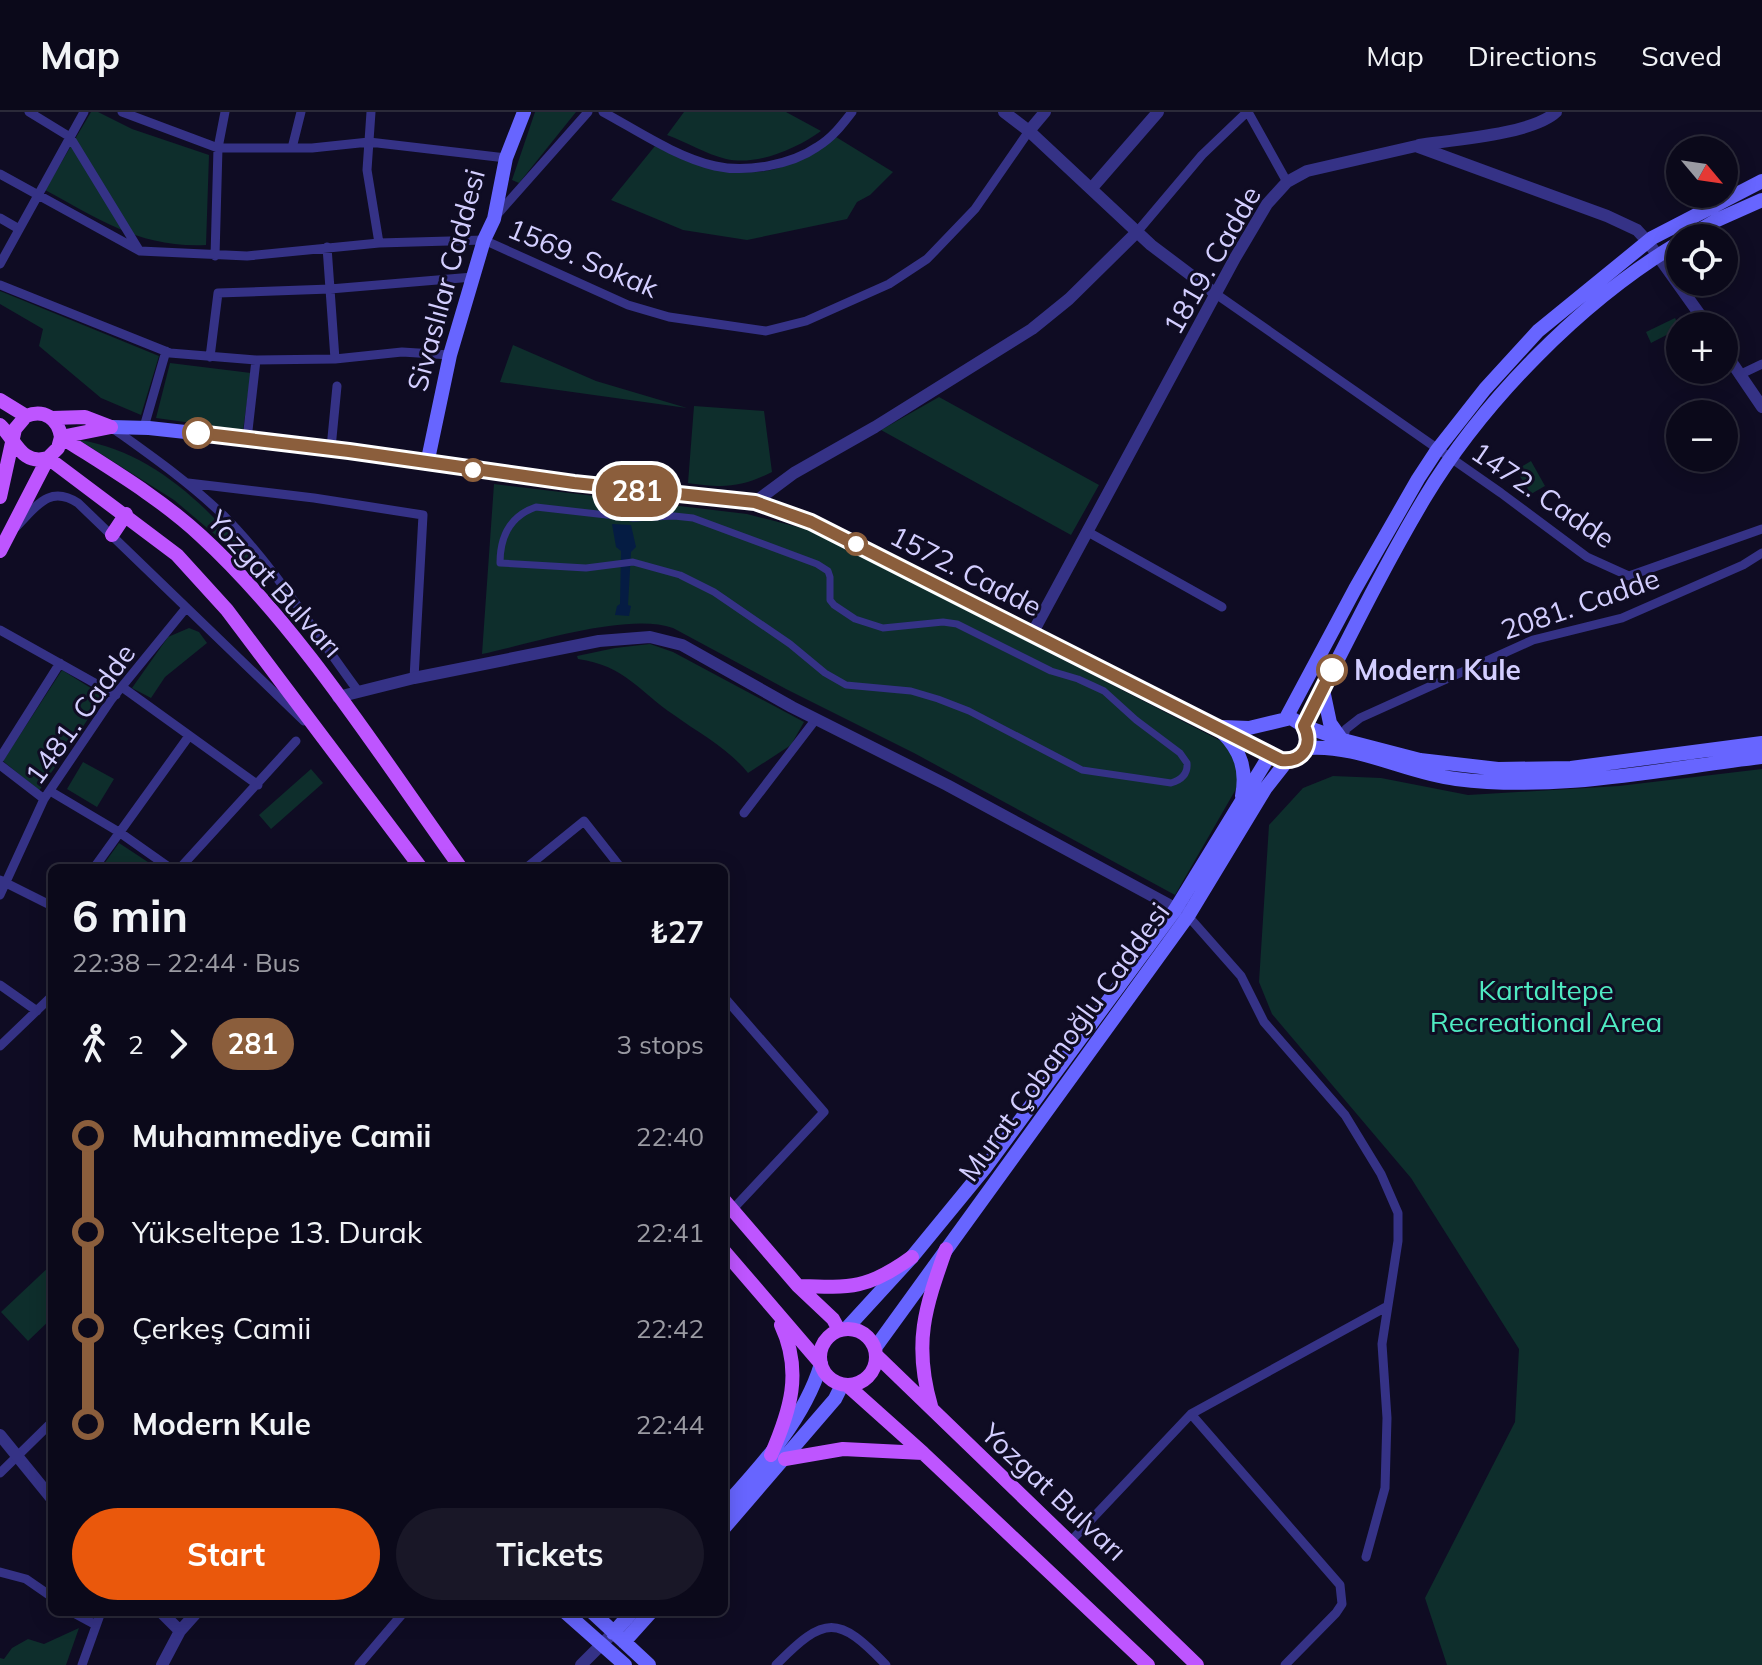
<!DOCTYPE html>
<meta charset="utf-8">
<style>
:root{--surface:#0b091a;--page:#191727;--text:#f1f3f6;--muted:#9a9aa2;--line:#2b2a39;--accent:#ea580c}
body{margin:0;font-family:Mulish,sans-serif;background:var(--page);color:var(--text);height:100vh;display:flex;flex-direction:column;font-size:30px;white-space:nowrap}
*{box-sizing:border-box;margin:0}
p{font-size:26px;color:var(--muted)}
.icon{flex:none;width:44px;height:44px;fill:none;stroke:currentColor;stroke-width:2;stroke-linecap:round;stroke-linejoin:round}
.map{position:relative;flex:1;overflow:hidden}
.sheet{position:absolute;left:48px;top:752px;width:680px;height:752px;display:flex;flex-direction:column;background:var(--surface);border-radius:12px;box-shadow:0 4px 20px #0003,0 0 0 2px var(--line)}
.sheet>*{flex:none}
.badge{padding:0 16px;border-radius:26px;font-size:28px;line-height:52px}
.needle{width:52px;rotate:119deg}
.fabs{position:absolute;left:1666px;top:24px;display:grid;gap:16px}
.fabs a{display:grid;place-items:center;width:72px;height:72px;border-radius:50%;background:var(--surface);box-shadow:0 4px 20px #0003,0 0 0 2px var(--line);font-size:40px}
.map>.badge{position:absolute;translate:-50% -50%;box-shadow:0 0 0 4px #fff}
.legs{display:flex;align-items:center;gap:12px;height:88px;padding:0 24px;font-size:26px}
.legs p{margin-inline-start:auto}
.head{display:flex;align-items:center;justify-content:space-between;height:136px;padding:0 24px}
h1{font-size:44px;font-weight:700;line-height:60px}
.action{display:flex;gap:16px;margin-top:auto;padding:16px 24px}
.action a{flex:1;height:92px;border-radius:48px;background:var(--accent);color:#fff;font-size:32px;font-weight:700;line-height:92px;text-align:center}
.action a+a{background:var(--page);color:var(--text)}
ul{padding:0 24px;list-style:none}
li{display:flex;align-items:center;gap:28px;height:96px;font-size:30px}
li i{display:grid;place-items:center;width:12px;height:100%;margin:0 10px;background:currentColor}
li i::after{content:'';width:20px;height:20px;margin:-10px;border:6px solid;border-radius:50%;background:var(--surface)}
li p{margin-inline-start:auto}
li:first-child i{background:linear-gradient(#0000 50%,currentColor 0)}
li:last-child i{background:linear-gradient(currentColor 50%,#0000 0)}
header{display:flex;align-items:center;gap:48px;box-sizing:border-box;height:112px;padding:0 40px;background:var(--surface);border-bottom:2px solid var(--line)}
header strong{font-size:38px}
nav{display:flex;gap:44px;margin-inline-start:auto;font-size:28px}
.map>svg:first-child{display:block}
</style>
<header>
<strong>Map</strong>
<nav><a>Map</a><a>Directions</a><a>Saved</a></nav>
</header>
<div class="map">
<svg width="1762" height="1553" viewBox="0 0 1762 1553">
<rect width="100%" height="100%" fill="#0f0c23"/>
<path fill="#0e2e2c" d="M 91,0 L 98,0 L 132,17 L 209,43 L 206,133 C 140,136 101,108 45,78 Z
M 535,0 L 576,0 L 519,71 L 512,68 Z
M 684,0 L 786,0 L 821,19 C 796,37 757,54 726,47 C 706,42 686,30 667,23 Z
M 836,25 L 893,60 L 870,83 L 857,90 L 847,107 L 747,128 L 683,118 L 611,88 L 655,34 C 734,63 762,78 836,25 Z
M 0,179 L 159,244 L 141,303 L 101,286 L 39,234 L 43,217 L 0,192 Z
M 1675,206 L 1680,216 L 1651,231 L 1646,220 Z
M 513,233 L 596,269 L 687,296 L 500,270 Z
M 170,251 L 251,261 L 243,318 L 156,306 Z
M 939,285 L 1099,373 L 1071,423 L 881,318 Z
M 694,294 L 764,299 L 772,360 C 740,376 724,376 688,371 Z
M 79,328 C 154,339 212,399 258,455 L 257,458 L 174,388 Z
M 1531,349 L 1545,374 L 1531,382 L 1516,358 Z
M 494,372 L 747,402 L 813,419 L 1225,631 C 1238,643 1241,661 1236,677 L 1175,783 L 914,641 L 786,577 L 673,516 C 627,500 531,532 482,542 Z
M 189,516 L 199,520 L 207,531 L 165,565 L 151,586 L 132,576 L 168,525 Z
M 650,532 L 673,540 L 804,610 L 791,633 L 748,661 C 728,636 700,622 674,603 C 638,579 626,554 578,547 L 577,544 L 615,536 Z
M 62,558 L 102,583 C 84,617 60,646 39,679 L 3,649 Z
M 83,650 L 114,667 L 97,695 L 67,677 Z
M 311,657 L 323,671 L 271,717 L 259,703 Z
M 1762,657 L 1762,1553 L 1447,1553 L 1425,1486 L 1515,1310 L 1519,1237 L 1411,1066 L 1272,902 L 1259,870 L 1269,713 L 1303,676 L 1333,664 L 1381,666 L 1468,683 L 1619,674 Z
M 119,731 L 157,756 L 101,756 Z
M 52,1152 L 52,1206 L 28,1229 L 1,1200 Z
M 79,1516 L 66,1553 L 0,1553 L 0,1546 L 4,1547 L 12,1536 L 28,1527 L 44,1532 Z"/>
<path fill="#051c43" d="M 612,412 L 631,413 L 636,435 L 631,440 L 628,493 L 631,494 L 629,504 L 615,503 L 617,494 L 620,492 L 621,439 L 616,435 Z"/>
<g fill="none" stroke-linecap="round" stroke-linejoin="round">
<path stroke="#353286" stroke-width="7" d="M 536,395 L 633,406 L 674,404 L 693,406 L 817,452 L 828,459 L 830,465 L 830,488 L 834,493 L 855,507 L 883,516 L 943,510 L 957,512 L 1051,559 L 1078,567 L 1104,579 L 1136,608 L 1180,641 L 1187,651 C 1188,662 1181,668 1171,671 L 1082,658 L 969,599 L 938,587 L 911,579 L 846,573 L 825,561 L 790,532 L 714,480 L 680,463 L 633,450 L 586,456 L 500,451 C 500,424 510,404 536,395 Z"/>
<path stroke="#353286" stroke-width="9" d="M 29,0 L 70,25 L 139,138
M 122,0 L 218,36 L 312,36 L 369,30 L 506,46
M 371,0 L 367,58 L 379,131
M 603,0 C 638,19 676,45 715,54 C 746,61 791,53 817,35 C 832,26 842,13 852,0
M 1248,0 L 1287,70
M 292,36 L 301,0
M 0,62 L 140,139 L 247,144 L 379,131 L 484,128 L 628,193 L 669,205 L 766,219 L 806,209 L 889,172 L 927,147 L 975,97 L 1029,19
M 495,105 L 588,0
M 0,106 L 19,117
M 1137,120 L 1202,43 L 1247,0
M 327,135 L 335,247
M 215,144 L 218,36 L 225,0
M 0,152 L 84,0
M 0,173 L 170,241 L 256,248 L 335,247 L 402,240 L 450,243
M 1216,182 L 1501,381 L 1587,445 L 1629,464 L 1762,417
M 210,245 L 218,181 L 330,177 L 473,165
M 1739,263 L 1762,252
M 111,315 C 150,343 189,370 223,403 C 275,455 314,520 358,579
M 144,315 L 166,239
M 247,327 L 256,248
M 331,336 L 337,274
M 188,371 L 314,386 L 423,403 L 414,566
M 16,415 C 36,395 49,372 78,391 L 304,609
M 1088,420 L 1222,495
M 0,518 L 116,583
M 122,575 L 258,673
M 1342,630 L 1346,617 L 1360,606 L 1533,528 L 1622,506 L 1743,453 L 1762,441
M 0,646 L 60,551
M 0,653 L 44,687
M 50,679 L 119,720 L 170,756
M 744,701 L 816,607
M 94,756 L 189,624
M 180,756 L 296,629
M 526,756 L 584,709 L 621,756
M 0,768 L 52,794
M 0,783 L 44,687 L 111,588 L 186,496
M 1188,804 L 1241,864 L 1264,910 L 1345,1003 L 1381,1062 L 1398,1101 L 1398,1129 L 1382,1232 L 1387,1306 L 1385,1376 L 1366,1445
M 0,873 L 37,899
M 724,885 L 824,1000 L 732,1098
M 0,934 L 52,884
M 1191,1302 L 1340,1473 L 1342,1492 L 1336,1501 L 1285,1553
M 0,1361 L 52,1310
M 1070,1430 L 1191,1302 L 1386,1195
M 0,1460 L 26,1467 L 52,1485
M 72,1500 L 96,1513
M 82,1553 L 101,1500
M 359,1553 L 404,1500
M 776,1553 C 825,1503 838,1503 886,1553"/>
<path stroke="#353286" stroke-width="12" d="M 1004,0 L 1029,19 L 1151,133 L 1216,182
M 1029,19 L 1045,0
M 1419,33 C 1453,28 1533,22 1556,0
M 1091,77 L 1158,0
M 1724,239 L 1762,295
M 755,390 L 794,361 L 875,315 L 1032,217 L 1069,187 L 1137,120
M 1032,522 L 1235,146 L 1267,92 L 1287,70 L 1307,59 L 1416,34 L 1607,104 L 1637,118 L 1648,130 L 1708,214
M 338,585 L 414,566 L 599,529 L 650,525 L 682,533 L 792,595 L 947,673 L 1184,801
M 0,1323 L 52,1387
M 161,1500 L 180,1519
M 162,1553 L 180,1519 L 197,1500
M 581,1553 L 613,1521"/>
<path stroke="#6765ff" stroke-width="14" d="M 1686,126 L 1717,108 L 1762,88
M 111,315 L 149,316 L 331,336 L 574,371 L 755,390 L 811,410 L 1281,648 C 1302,651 1314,632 1304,614
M 427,352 L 450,243 L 484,128 L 494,107 L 506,46 L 524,0
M 1323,578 L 1330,611 L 1342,628
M 1286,606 L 1355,477 L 1418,367 L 1437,338 L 1485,277 L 1538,219 L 1652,126 L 1762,69
M 1304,614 C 1343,538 1380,461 1424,387 C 1483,289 1582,188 1680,130
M 1222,615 L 1249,616 L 1291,606 L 1304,614 L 1343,628 L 1420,648 L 1498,657 L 1571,656 L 1762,631
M 1222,620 C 1241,639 1247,658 1242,684
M 1307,636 C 1358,632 1406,661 1456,667 C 1559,680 1661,657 1762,645
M 846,1217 L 912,1145 L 985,1056 L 1175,798 L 1271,641
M 875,1236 L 1188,804 L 1265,677 L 1287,649
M 724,1395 C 762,1353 804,1308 821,1252
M 724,1416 L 835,1287 L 842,1273
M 565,1500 L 625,1553
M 592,1500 L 649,1553
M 613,1521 L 632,1500
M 624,1530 L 651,1500"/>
<path stroke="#be55ff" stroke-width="14" d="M 0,288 L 26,304 C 44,297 58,306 61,325 C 109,356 159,385 201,424 C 301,516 381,645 461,756
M 52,306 L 85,305 L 111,315
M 0,313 C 16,328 21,354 48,346 L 177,443 L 227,498 L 421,756
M 61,325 L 111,315
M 0,385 L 15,317 L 26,304
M 112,423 L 126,402
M 0,439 L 48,346 L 58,336 L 61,325
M 724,1088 L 798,1174 L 833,1207 L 839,1218
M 724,1139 L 821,1252
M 798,1174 C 851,1176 868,1177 912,1145
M820 1245a28 28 0 1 1 56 0a28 28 0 1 1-56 0Z
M 876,1243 L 1197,1553
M 847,1273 L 923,1341 L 1148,1553
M 931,1294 C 913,1231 925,1196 946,1137
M 771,1343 C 790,1299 803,1260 781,1213
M 785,1347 L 843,1337 L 923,1341"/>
</g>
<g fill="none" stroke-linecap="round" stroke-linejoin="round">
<defs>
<path id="line-1" d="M 198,321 L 349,339 L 574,371 L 755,390 L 811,410 L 1281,648 C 1302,651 1314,633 1304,614 L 1332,558"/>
</defs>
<use href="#line-1" stroke="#fff" stroke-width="18"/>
<use href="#line-1" stroke="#8b5e3c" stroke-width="12"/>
</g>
<g fill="#fff" stroke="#8b5e3c" stroke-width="4">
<circle cx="198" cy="321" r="14"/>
<circle cx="473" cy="358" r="10"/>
<circle cx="856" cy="432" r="10"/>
<circle cx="1332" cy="558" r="14"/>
</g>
<g text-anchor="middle" stroke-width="6" stroke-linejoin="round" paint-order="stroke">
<g font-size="28" fill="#d3ceff" stroke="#0f0c23">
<text transform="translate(583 146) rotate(23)" y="10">1569. Sokak</text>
<text transform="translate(1212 148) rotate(-60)" y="10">1819. Cadde</text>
<text transform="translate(446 168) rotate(-75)" y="10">Sivaslılar Caddesi</text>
<text transform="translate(1543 383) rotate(34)" y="10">1472. Cadde</text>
<text transform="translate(966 459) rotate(27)" y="10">1572. Cadde</text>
<text transform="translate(275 472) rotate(48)" y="10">Yozgat Bulvarı</text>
<text transform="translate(1580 492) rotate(-19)" y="10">2081. Cadde</text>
<text transform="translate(80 602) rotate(-54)" y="10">1481. Cadde</text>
<text transform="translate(1064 930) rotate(-54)" y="10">Murat Çobanoğlu Caddesi</text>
<text transform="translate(1054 1380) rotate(43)" y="10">Yozgat Bulvarı</text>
</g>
<g font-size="28" font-weight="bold" fill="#d3ceff" stroke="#0f0c23" text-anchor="start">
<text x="1354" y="568">Modern Kule</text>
</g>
<g font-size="28" fill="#4feac2" stroke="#0f0c23">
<text x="1546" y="888">Kartaltepe<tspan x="1546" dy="32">Recreational Area</tspan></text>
</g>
</g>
</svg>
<div class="fabs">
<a><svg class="needle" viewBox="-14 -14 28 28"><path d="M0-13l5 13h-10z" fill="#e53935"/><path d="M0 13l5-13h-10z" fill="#9a9aa2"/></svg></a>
<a><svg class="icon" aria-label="locate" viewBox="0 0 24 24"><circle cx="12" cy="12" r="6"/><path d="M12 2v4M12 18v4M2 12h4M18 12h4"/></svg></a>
<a>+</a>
<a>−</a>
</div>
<b class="badge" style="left:637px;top:379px;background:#8b5e3c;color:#fff">281</b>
<section class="sheet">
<div class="head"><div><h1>6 min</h1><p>22:38 – 22:44 · Bus</p></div><b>₺27</b></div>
<div class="legs"><svg class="icon" aria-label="walk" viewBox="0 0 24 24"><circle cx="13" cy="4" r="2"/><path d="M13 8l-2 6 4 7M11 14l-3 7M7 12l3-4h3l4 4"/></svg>2<svg class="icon" aria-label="forward" viewBox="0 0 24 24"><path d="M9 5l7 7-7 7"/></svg><b class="badge" style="background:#8b5e3c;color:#fff">281</b><p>3 stops</p></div>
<ul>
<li><i style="color:#8b5e3c"></i><b>Muhammediye Camii</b><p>22:40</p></li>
<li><i style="color:#8b5e3c"></i><span>Yükseltepe 13. Durak</span><p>22:41</p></li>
<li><i style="color:#8b5e3c"></i><span>Çerkeş Camii</span><p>22:42</p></li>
<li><i style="color:#8b5e3c"></i><b>Modern Kule</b><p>22:44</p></li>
</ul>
<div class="action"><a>Start</a><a>Tickets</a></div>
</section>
</div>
